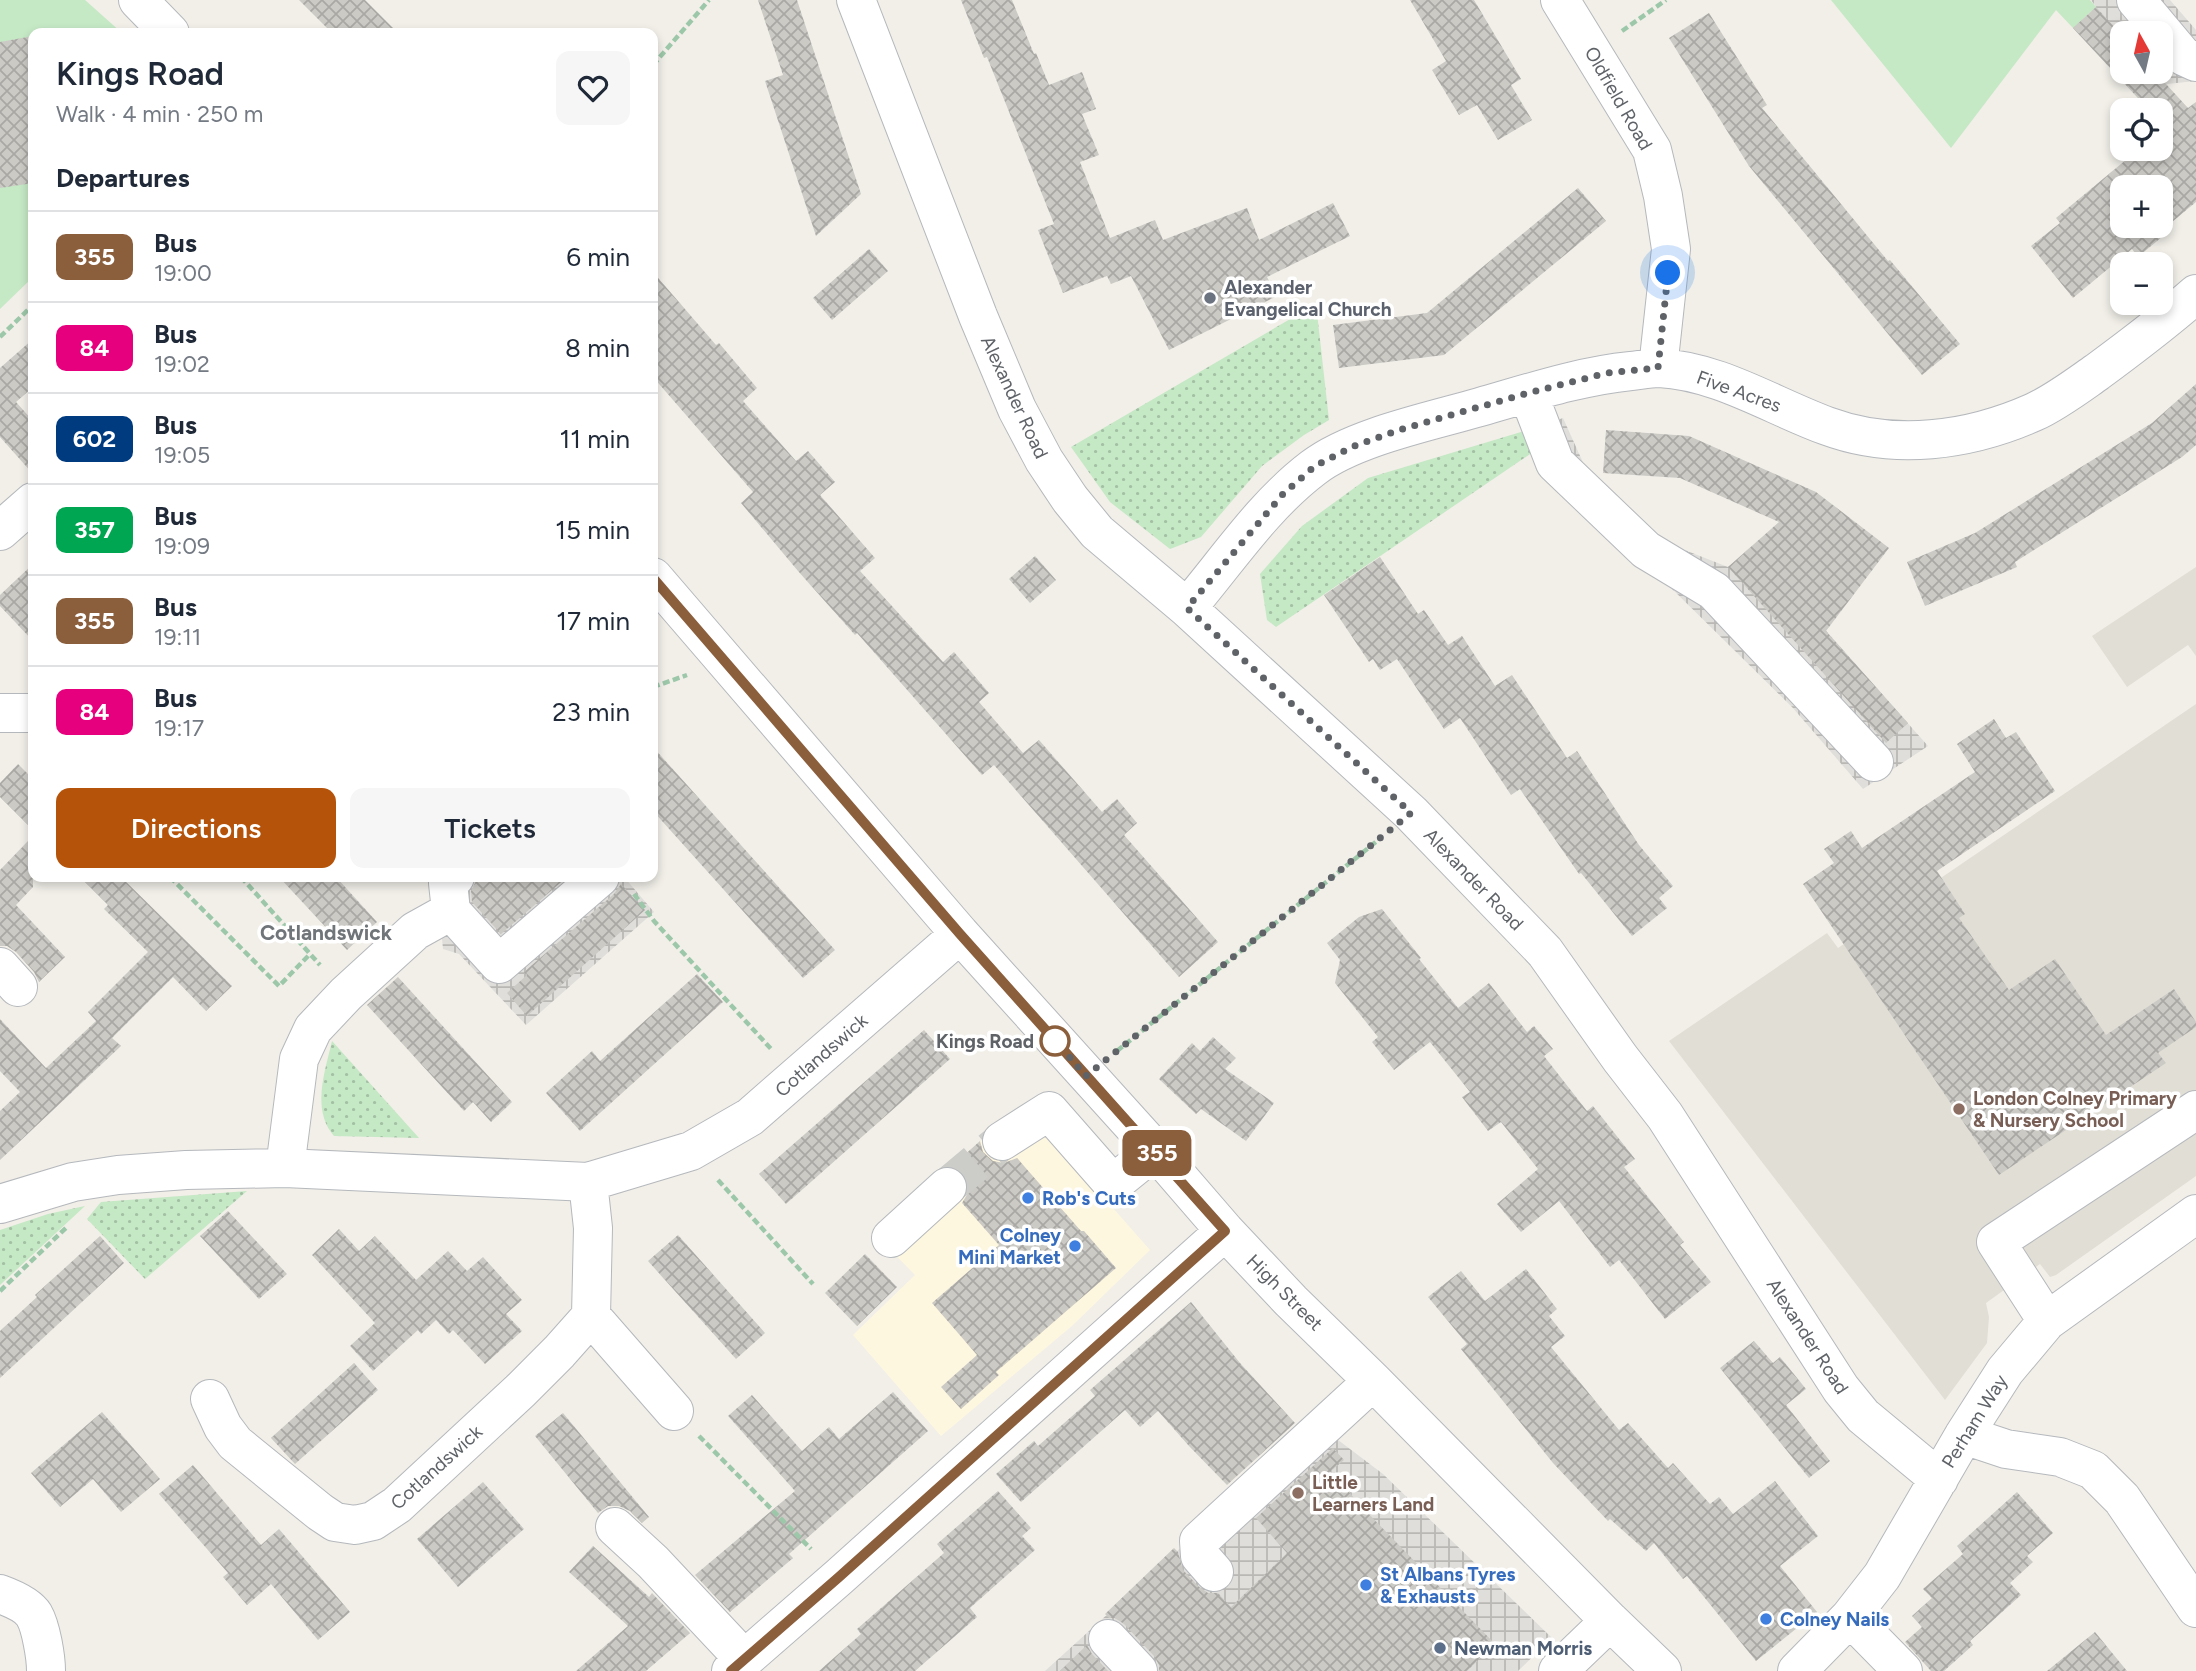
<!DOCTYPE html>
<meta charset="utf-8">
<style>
:root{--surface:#fff;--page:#f6f6f7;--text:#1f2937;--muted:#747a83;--line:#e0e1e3;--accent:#b45309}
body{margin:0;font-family:Figtree,sans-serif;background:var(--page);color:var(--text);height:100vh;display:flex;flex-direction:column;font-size:26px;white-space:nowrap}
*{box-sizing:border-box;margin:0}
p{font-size:23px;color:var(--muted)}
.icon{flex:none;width:38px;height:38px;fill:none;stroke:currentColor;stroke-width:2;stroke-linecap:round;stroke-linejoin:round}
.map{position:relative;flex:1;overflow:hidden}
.side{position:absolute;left:28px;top:28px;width:630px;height:854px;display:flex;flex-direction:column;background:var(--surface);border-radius:14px;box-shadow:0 4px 10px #0003}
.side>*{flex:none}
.badge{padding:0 14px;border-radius:10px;font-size:24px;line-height:46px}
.needle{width:46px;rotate:352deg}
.tools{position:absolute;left:2110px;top:21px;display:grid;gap:14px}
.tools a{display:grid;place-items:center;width:63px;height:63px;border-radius:14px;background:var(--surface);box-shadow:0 4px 10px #0003;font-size:35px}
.you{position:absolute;width:35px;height:35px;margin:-18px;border:5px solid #fff;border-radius:50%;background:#1a73e8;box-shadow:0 0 0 10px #1a73e833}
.map>.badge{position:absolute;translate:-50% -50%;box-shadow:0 0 0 4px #fff}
h2{padding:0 28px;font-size:26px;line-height:63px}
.round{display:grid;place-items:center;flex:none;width:74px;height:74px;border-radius:14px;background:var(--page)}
.headline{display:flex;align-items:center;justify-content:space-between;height:119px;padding:0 28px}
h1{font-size:33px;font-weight:600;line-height:52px}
.button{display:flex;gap:14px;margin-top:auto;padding:14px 28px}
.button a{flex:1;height:80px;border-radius:14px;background:var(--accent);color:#fff;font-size:28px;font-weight:600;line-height:80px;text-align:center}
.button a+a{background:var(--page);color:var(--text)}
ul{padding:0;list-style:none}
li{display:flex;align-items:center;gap:21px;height:91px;padding:0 28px;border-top:2px solid var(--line)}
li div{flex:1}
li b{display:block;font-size:26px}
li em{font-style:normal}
li .badge{min-width:77px;font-weight:700;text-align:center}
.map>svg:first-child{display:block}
</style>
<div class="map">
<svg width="2196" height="1671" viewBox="0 0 2196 1671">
<defs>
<pattern id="industrial-grid" width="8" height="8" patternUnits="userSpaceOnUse" patternTransform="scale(1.75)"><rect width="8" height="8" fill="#e0deda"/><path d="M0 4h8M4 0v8" fill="none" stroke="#b9b8b5"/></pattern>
<pattern id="grass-dots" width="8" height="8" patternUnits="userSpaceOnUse" patternTransform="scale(1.75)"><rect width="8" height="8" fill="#c5e8c5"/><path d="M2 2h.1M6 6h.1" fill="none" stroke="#a3c0a4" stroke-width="1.8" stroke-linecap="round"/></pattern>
<pattern id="building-cross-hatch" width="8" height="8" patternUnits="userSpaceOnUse" patternTransform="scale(1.75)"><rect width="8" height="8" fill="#cccac5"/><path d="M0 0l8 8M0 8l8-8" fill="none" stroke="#a9a8a4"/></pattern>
</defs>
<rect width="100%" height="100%" fill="#f1efe8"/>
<path fill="#fef7e0" d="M 1022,1105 L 1150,1250 L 1073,1325 L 941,1436 L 853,1335 L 915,1275 L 875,1234 Z"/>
<path fill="url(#industrial-grid)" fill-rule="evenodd" d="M 2091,0 L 2170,0 L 2196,30 L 2196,81 L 2167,84 L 2144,104 L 2073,28 L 2096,7 ZM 2123,33 L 2161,33 L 2161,72 L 2123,72 Z
M 1563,418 L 1590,478 L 1641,533 L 1728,567 L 1752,547 L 1928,746 L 1863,789 L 1792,707 L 1533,452 L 1528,430 Z
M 436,877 L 624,877 L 654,912 L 526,1025 L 459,954 L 443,949 Z
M 1317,1424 L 1383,1474 L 1552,1638 L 1518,1671 L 1045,1671 Z"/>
<path fill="#e1ded6" d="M 2196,567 L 2196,656 L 2188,645 L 2127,687 L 2092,636 Z
M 2196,704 L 2196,1176 L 2056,1275 L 2050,1277 L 2040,1264 L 1986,1303 L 1989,1317 L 1987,1343 L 1945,1400 L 1669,1041 L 1827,933 L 1838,948 Z"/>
<path fill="url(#grass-dots)" d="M 1316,304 L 1329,420 L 1304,435 L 1262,466 L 1201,537 L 1170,549 L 1110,502 L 1071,447 Z
M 1528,430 L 1533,452 L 1276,627 L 1267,620 L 1260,574 L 1302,526 L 1368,478 Z
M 332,1041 L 419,1138 L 334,1136 C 311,1109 325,1072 332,1041 Z
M 247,1191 L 145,1279 L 87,1219 L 101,1202 Z
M 85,1206 L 0,1285 L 0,1230 L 48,1214 Z"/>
<path fill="#c5e8c5" d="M 0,0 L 85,0 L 122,33 L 33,33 L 33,277 L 0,309 Z
M 1831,0 L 2090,0 L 2096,7 L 2073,28 L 2056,10 L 1951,148 Z"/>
<path fill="url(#building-cross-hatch)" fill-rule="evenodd" d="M 299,0 L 365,0 L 398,33 L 332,33 Z
M 758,0 L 797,0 L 861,194 L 816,236 L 765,81 L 783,75 Z
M 961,0 L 1012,0 L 1034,54 L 1036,53 L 1049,85 L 1082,72 L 1096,109 L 1082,114 L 1099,155 L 1080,162 L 1110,238 L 1155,220 L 1163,240 L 1247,208 L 1259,240 L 1333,203 L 1350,236 L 1267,277 L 1277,296 L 1169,350 L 1131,276 L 1111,284 L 1107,276 L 1063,293 L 1038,230 L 1054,224 L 987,57 L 984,58 Z
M 1410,0 L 1474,0 L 1521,79 L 1511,85 L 1532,120 L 1498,140 L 1477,105 L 1459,115 L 1432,70 L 1446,61 Z
M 2096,7 L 2123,36 L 2123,72 L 2155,72 L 2188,108 L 2196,102 L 2196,202 L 2160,232 L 2163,236 L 2138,257 L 2132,249 L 2073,298 L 2031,246 L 2060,223 L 2056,218 L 2139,149 L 2161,149 L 2161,131 L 2165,127 L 2161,123 L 2161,110 L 2149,110 L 2073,28 ZM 2123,187 L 2161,187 L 2161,226 L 2123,226 Z
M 1709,13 L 1767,105 L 1762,108 L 1888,261 L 1890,260 L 1960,344 L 1922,375 L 1749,166 L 1669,38 Z
M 33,36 L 33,183 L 0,188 L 0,42 Z
M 1578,188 L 1606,221 L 1444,355 L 1339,368 L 1333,325 L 1427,313 Z
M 869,249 L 888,271 L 832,320 L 813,298 Z
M 653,272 L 716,345 L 719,343 L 757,388 L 743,401 L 796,461 L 808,451 L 835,482 L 820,495 L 875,558 L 860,571 L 943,662 L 954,652 L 989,693 L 979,702 L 1023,753 L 1039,740 L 1102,812 L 1117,799 L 1137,823 L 1124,835 L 1218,942 L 1179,977 L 994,765 L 982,775 L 857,633 L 855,635 L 798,571 L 741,503 L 753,492 L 653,377 Z
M 33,339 L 33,387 L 16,402 L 33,421 L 33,474 L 0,437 L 0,368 Z
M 2196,384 L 2196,445 L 2182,457 L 2015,562 L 2017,567 L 1925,606 L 1907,562 L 1975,533 L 2152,423 Z
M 1606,430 L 1689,436 L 1816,492 L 1889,548 L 1826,631 L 1908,723 L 1886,743 L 1728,567 L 1779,522 L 1680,478 L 1603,473 Z
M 1035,556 L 1056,580 L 1030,603 L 1009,579 Z
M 1380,557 L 1418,614 L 1424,610 L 1448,645 L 1462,636 L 1495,686 L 1512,675 L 1567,758 L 1577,751 L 1639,845 L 1673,886 L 1659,898 L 1667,908 L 1632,936 L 1581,873 L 1579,874 L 1520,789 L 1511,795 L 1460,718 L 1444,729 L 1397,659 L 1380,670 L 1373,659 L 1369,662 L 1324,595 Z
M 33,564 L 33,641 L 0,606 L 0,595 Z
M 1994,719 L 2006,738 L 2016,732 L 2055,791 L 1937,871 L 1965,914 L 1959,918 L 2009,990 L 2055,959 L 2106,1035 L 2174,989 L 2196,1022 L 2196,1027 L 2158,1053 L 2166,1063 L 1999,1175 L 1803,884 L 1834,863 L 1824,849 L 1851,831 L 1862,848 L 1975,772 L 1957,744 Z
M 653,747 L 835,950 L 803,978 L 653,811 Z
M 18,764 L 33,779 L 33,830 L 0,797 L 0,783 Z
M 33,836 L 33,887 L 16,905 L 65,957 L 39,982 L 34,972 L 16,952 L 7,946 L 0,946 L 0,870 Z
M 80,877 L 121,877 L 232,986 L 206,1011 L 173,977 L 112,1038 L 121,1046 L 0,1160 L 0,1111 L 20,1092 L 0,1071 L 0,1019 L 46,1068 L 96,1021 L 88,1012 L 148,952 L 104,909 L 108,905 Z
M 279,877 L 336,877 L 377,922 L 347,950 Z
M 481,877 L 567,877 L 501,934 L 472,902 L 471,891 L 476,881 Z
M 621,884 L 645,910 L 527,1016 L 507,993 L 527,975 L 524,972 L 614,894 Z
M 1382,909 L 1421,958 L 1419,959 L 1458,1008 L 1489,983 L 1527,1032 L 1534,1026 L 1553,1049 L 1544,1056 L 1587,1111 L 1593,1106 L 1635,1159 L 1624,1167 L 1684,1242 L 1680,1245 L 1711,1282 L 1665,1319 L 1619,1260 L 1610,1267 L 1559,1201 L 1521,1232 L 1497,1204 L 1538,1169 L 1501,1122 L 1488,1131 L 1462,1097 L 1470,1092 L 1430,1042 L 1394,1070 L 1372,1042 L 1378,1037 L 1335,983 L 1340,960 L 1327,943 L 1359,917 Z
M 697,974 L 723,1002 L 580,1131 L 546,1093 L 592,1051 L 600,1061 Z
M 398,977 L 512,1102 L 491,1122 L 473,1102 L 464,1111 L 367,1005 Z
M 924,1030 L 950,1059 L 786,1204 L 759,1174 Z
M 1213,1037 L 1236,1058 L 1225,1069 L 1274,1103 L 1246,1141 L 1201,1109 L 1196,1114 L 1159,1079 L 1192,1043 L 1200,1051 Z
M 980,1141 L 983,1152 L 993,1161 L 1004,1163 L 1017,1158 L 1081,1231 L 1084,1231 L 1116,1268 L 996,1372 L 999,1375 L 961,1409 L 941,1387 L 977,1355 L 932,1303 L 999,1245 L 962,1203 L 968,1193 L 968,1182 L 963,1172 L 952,1166 Z
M 228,1211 L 287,1274 L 259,1299 L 200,1236 Z
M 339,1229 L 359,1251 L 375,1236 L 416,1280 L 448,1251 L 467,1271 L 483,1257 L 522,1300 L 506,1314 L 522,1331 L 485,1364 L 453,1330 L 449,1334 L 436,1320 L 421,1334 L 418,1330 L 373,1371 L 350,1346 L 375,1323 L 312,1255 Z
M 678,1235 L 765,1333 L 736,1359 L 648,1261 Z
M 100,1236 L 124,1263 L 0,1378 L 0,1331 L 37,1297 L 35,1295 Z
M 865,1254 L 897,1287 L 857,1326 L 825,1293 Z
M 1526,1269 L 1557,1309 L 1549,1316 L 1565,1336 L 1551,1347 L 1619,1430 L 1628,1423 L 1668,1468 L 1673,1463 L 1710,1504 L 1719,1497 L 1733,1514 L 1775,1481 L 1818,1536 L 1780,1566 L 1817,1612 L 1756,1661 L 1687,1576 L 1683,1579 L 1654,1543 L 1646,1551 L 1610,1519 L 1608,1521 L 1553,1463 L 1461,1349 L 1467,1344 L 1428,1297 L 1461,1271 L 1485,1301 Z
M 1191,1302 L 1240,1363 L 1295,1423 L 1227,1485 L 1189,1446 L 1158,1411 L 1140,1427 L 1125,1410 L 1021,1502 L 996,1474 L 1034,1441 L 1038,1446 L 1095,1396 L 1090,1390 Z
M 1754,1341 L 1773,1363 L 1780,1357 L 1806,1389 L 1786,1405 L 1830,1461 L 1809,1478 L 1720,1368 Z
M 354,1363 L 378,1390 L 295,1464 L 271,1438 Z
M 893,1392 L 928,1431 L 789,1554 L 793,1558 L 730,1612 L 695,1575 L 795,1491 L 728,1416 L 752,1395 L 802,1451 L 829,1427 L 839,1439 Z
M 102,1412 L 160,1479 L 121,1512 L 93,1479 L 60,1507 L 31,1473 Z
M 563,1413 L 649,1517 L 642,1523 L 630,1511 L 619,1506 L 608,1506 L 598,1513 L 535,1436 Z
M 1333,1448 L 1344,1460 L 1331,1471 L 1361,1506 L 1495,1644 L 1467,1671 L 1159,1671 L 1159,1665 L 1154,1656 L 1124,1624 L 1115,1618 L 1109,1618 L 1105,1614 L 1174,1548 L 1178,1552 L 1183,1570 L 1198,1586 L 1208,1593 L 1218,1593 L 1231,1607 L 1287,1553 L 1256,1518 Z
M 193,1465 L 261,1545 L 279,1529 L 350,1612 L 318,1640 L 271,1584 L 247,1605 L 223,1577 L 228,1573 L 159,1494 Z
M 483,1482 L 524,1529 L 458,1587 L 417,1539 Z
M 998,1491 L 1031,1528 L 1022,1536 L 1035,1550 L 970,1608 L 977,1617 L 915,1671 L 819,1671 L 861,1634 L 857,1629 L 944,1553 L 937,1544 Z
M 2017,1492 L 2053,1533 L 2027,1556 L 2033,1562 L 2010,1583 L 2021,1595 L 1970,1641 L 1973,1645 L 1944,1671 L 1931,1671 L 1905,1642 L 1922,1627 L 1912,1616 L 1932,1598 L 1923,1589 L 1963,1554 L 1957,1546 Z
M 593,1546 L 649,1597 L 652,1593 L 690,1633 L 646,1671 L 576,1671 L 628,1626 L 569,1572 Z
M 2095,1632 L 2127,1671 L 2047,1671 Z
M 1087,1645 L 1092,1654 L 1108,1671 L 1060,1671 Z"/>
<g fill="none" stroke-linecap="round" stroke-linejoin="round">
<path stroke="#ccccc8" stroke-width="38" stroke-dasharray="38 19" stroke-linecap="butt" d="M 947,1187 L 1002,1141"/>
<defs>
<path id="minor" d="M 138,0 L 170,33
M 856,0 L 978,316 L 1017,409 L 1044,460 L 1070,499 L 1097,532 L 1187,608 L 1411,813 L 1545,952 L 1620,1058 L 1665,1116 L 1841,1389 L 1863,1416 L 1939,1479
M 1560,0 L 1652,150 L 1663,196 L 1671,249 L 1658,368
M 2136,0 L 2183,56 L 2196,62
M 1528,393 L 1555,463 L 1646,550 L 1714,591 L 1874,762
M 0,531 L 33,502
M 653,577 L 960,934 L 1155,1150 L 1225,1231 L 1291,1301 L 1373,1381 L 1610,1621 L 1662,1671
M 1187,608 C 1227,561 1263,506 1313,468 C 1353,437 1432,421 1480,407 C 1529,393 1580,376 1631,371 C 1640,370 1650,368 1659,368 C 1719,371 1772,406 1827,426 C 1894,451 1969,441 2034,412 C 2056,402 2077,386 2097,372 C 2131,347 2164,322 2196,294
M 0,713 L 33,713
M 455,877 L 448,883 L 451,911 L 499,964 L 600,877
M 0,967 L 18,987
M 1002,1141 L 1049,1111 L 1113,1184 L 1155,1150
M 285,1168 L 299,1059 L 313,1029 L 346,994 L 415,931 L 451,911
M 0,1204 L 73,1182 L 118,1175 L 186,1170 L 285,1168 L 588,1182 L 691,1151 L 750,1117 L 960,934
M 891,1238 L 947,1187
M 591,1316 L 674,1411
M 2047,1321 L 1996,1242 L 2196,1110
M 210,1399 L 223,1427 L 235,1443 L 320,1512 L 335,1522 L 355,1525 L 373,1521 L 397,1505 L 520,1391 L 559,1352 L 591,1316 L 593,1228 L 588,1182
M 1964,1435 L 2006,1449 L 2060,1457 L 2093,1470 L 2122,1499 L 2196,1608
M 615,1527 L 653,1562 L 744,1659
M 1214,1572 L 1200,1556 L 1199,1541 L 1373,1381
M 0,1594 C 11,1598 28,1605 34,1615 C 41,1627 46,1657 46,1671
M 1850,1617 L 1903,1671
M 1108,1639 L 1138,1671
M 731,1671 L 839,1577 L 1225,1231
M 1558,1671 L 1610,1621
M 1797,1671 L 1850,1617 L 1882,1576 L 1964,1435 L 2005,1371 L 2047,1321 L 2196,1214"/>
</defs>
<use href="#minor" stroke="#b5b8bc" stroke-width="40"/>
<path stroke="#9cc7a9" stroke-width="4.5" stroke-dasharray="7 3.5" stroke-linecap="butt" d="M 1622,31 L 1666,0
M 653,65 L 709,0
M 0,337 L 33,305
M 653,687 L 687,675
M 170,877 L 279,986 L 310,954
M 241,877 L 320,965
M 634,894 L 654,921 L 772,1050
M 1117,1051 L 1382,837
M 718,1180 L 813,1284
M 0,1291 L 68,1226
M 699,1436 L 811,1549"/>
<use href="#minor" stroke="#fff" stroke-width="38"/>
</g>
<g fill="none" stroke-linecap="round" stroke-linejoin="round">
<defs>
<path id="line" d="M 653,578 L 960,934 L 1225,1231 L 839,1577 L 731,1671"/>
</defs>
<use href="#line" stroke="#fff" stroke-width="16"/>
<use href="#line" stroke="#8b5e3c" stroke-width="10"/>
<path stroke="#5f6368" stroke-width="7" stroke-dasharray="0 12.6" d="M 1055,1041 L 1050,1035 L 1086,1076 L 1411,813 L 1187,608 L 1283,494 L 1315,466 L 1354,446 L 1399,430 L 1528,393 L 1607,373 L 1658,368 L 1668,273"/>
</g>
<circle fill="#6b7280" stroke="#fff" stroke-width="2.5" cx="1210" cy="298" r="7"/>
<circle fill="#fff" stroke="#8b5e3c" stroke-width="3.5" cx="1055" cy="1041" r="14"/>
<g fill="#8d6e63" stroke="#fff" stroke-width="2.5">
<circle cx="1959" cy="1109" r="7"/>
<circle cx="1298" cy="1493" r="7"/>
</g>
<g fill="#3f7fe0" stroke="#fff" stroke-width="2.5">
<circle cx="1028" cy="1198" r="7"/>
<circle cx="1075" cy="1246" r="7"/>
<circle cx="1366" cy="1585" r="7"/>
<circle cx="1766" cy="1619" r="7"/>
</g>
<circle fill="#5c6f8a" stroke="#fff" stroke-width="2.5" cx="1440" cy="1648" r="7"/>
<g text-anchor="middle" stroke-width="7" stroke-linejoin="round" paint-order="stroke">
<g font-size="19" fill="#5f6368" stroke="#fff">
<text transform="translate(1619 98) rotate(60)" y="7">Oldfield Road</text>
<text transform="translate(1739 391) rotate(20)" y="7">Five Acres</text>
<text transform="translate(1015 397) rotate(65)" y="7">Alexander Road</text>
<text transform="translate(1474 879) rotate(46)" y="7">Alexander Road</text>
<text transform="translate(821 1055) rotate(-41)" y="7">Cotlandswick</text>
<text transform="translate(1285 1292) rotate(45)" y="7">High Street</text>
<text transform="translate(1808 1336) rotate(57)" y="7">Alexander Road</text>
<text transform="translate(1974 1421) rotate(-58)" y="7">Perham Way</text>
<text transform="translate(436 1467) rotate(-42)" y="7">Cotlandswick</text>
</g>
<g font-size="19" font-weight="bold" fill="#5b616d" stroke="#fff" text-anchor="start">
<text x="1224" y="294">Alexander<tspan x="1224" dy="22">Evangelical Church</tspan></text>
</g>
<g font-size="19" font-weight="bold" fill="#5f6368" stroke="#fff" text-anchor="end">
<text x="1034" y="1048">Kings Road</text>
</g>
<g font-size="19" font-weight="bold" fill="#785e54" stroke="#fff" text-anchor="start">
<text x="1973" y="1105">London Colney Primary<tspan x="1973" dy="22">&amp; Nursery School</tspan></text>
<text x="1312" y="1489">Little<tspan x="1312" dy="22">Learners Land</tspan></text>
</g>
<g font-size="19" font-weight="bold" fill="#366cbe" stroke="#fff" text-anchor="start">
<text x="1042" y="1205">Rob's Cuts</text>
<text x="1061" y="1242" text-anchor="end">Colney<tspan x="1061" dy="22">Mini Market</tspan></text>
<text x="1380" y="1581">St Albans Tyres<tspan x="1380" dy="22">&amp; Exhausts</tspan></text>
<text x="1780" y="1626">Colney Nails</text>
</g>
<g font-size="19" font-weight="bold" fill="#4e5e75" stroke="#fff" text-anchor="start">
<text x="1454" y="1655">Newman Morris</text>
</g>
<g font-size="21" font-weight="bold" fill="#70757a" stroke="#fff">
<text x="326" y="940">Cotlandswick</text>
</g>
</g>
</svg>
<div class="tools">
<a><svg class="needle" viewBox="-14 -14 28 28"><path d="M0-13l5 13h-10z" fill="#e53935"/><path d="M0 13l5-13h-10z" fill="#747a83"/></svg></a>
<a><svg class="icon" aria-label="locate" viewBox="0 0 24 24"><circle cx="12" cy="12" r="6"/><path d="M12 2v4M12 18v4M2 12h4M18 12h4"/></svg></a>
<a>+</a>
<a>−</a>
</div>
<div class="you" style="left:1668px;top:273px"></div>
<b class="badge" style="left:1157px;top:1153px;background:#8b5e3c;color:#fff">355</b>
<section class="side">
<div class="headline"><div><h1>Kings Road</h1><p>Walk · 4 min · 250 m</p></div><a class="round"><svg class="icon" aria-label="heart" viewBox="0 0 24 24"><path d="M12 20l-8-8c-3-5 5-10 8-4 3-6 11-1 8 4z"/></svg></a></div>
<h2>Departures</h2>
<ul>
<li><span class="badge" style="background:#8b5e3c;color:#fff">355</span><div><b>Bus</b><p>19:00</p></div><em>6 min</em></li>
<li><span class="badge" style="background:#e6007e;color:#fff">84</span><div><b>Bus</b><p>19:02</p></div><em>8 min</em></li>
<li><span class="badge" style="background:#003b80;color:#fff">602</span><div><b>Bus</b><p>19:05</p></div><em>11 min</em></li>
<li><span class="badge" style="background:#00a651;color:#fff">357</span><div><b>Bus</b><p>19:09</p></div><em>15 min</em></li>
<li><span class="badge" style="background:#8b5e3c;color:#fff">355</span><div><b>Bus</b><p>19:11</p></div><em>17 min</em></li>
<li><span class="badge" style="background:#e6007e;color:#fff">84</span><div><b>Bus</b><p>19:17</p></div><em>23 min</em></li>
</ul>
<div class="button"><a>Directions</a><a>Tickets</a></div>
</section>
</div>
